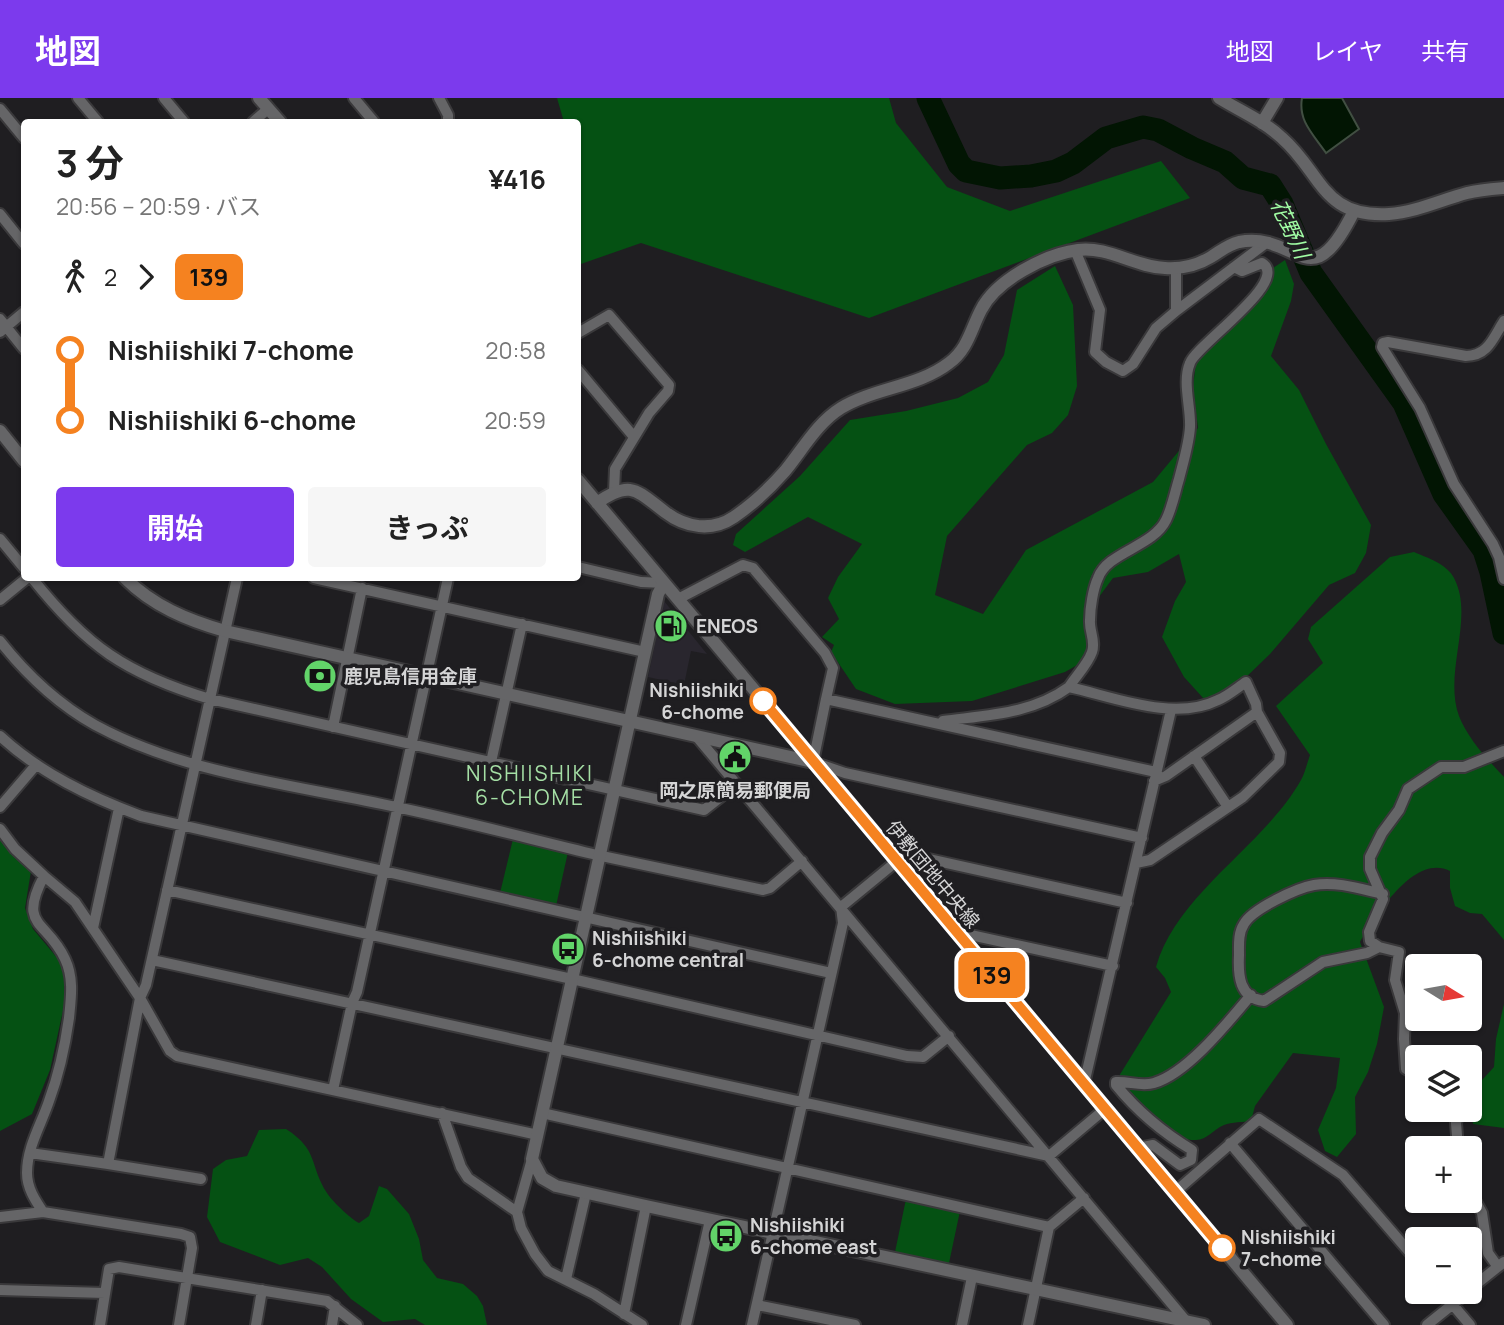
<!DOCTYPE html>
<html lang="ja">
<meta charset="utf-8">
<style>
:root{--surface:#fff;--page:#f6f6f6;--text:#222;--muted:#767676;--accent:#7c3aed}
body{margin:0;font-family:Manrope,"Noto Sans JP",sans-serif;background:var(--page);color:var(--text);height:100vh;display:flex;flex-direction:column;font-size:26px;white-space:nowrap}
*{box-sizing:border-box;margin:0}
p{font-size:23px;color:var(--muted)}
.icon{flex:none;width:38px;height:38px;fill:none;stroke:currentColor;stroke-width:2;stroke-linecap:round;stroke-linejoin:round}
.map{position:relative;flex:1;overflow:hidden}
.panel{position:absolute;left:21px;top:21px;width:560px;height:462px;display:flex;flex-direction:column;background:var(--surface);border-radius:7px;box-shadow:0 2px 5px #0004}
.panel>*{flex:none}
.badge{padding:0 14px;border-radius:10px;font-size:24px;line-height:46px}
.needle{width:46px;rotate:101deg}
.buttons{position:absolute;left:1405px;top:856px;display:grid;gap:14px}
.buttons a{display:grid;place-items:center;width:77px;height:77px;border-radius:7px;background:var(--surface);box-shadow:0 2px 5px #0004;font-size:35px}
.map>.badge{position:absolute;translate:-50% -50%;box-shadow:0 0 0 4px #fff}
.legs{display:flex;align-items:center;gap:10px;height:77px;padding:0 35px;font-size:23px}
.legs p{margin-inline-start:auto}
.head{display:flex;align-items:center;justify-content:space-between;height:119px;padding:0 35px}
h1{font-size:38px;font-weight:700;line-height:52px}
.action{display:flex;gap:14px;margin-top:auto;padding:14px 35px}
.action a{flex:1;height:80px;border-radius:7px;background:var(--accent);color:#fff;font-size:28px;font-weight:700;line-height:80px;text-align:center}
.action a+a{background:var(--page);color:var(--text)}
ul{padding:0 35px;list-style:none}
li{display:flex;align-items:center;gap:24px;height:70px;font-size:26px}
li i{display:grid;place-items:center;width:10px;height:100%;margin:0 9px;background:currentColor}
li i::after{content:'';width:18px;height:18px;margin:-9px;border:5px solid;border-radius:50%;background:var(--surface)}
li p{margin-inline-start:auto}
li:first-child i{background:linear-gradient(#0000 50%,currentColor 0)}
li:last-child i{background:linear-gradient(currentColor 50%,#0000 0)}
header{display:flex;align-items:center;gap:42px;box-sizing:border-box;height:98px;padding:0 35px;background:var(--accent);color:#fff}
header strong{font-size:33px}
nav{display:flex;gap:38px;margin-inline-start:auto;font-size:24px}
.map>svg:first-child{display:block}
</style>
<header>
<strong>地図</strong>
<nav><a>地図</a><a>レイヤ</a><a>共有</a></nav>
</header>
<div class="map">
<svg width="1504" height="1227" viewBox="0 0 1504 1227">
<rect width="100%" height="100%" fill="#1f1e21"/>
<path fill="#29262e" d="M 664,503 L 707,556 L 691,553 L 684,587 L 648,579 Z"/>
<path fill="#055113" d="M 557,0 L 889,0 L 896,25 L 947,89 L 1010,113 L 1161,63 L 1190,100 L 869,220 L 641,145 L 578,167 L 578,24 L 564,24 Z
M 1285,162 L 1294,186 L 1291,203 L 1271,258 L 1299,292 L 1326,346 L 1371,427 L 1366,455 L 1355,475 L 1329,487 L 1270,556 L 1241,584 L 1211,600 L 1204,601 L 1184,579 L 1162,539 L 1175,503 L 1186,484 L 1179,456 L 1148,474 L 1113,480 L 1093,507 L 1086,562 L 1065,574 L 972,603 L 895,606 L 856,591 L 831,554 L 834,547 L 822,539 L 839,521 L 828,500 L 838,479 L 862,446 L 808,419 L 745,454 L 733,447 L 736,436 L 800,378 L 850,322 L 906,313 L 958,300 L 988,284 L 1004,257 L 1017,192 L 1055,168 L 1073,207 L 1077,288 L 1068,317 L 1052,335 L 1027,347 L 947,438 L 935,497 L 983,516 L 1026,452 L 1153,384 L 1198,330 L 1193,289 L 1196,264 L 1247,214 L 1270,182 L 1273,170 Z
M 1414,454 C 1428,460 1447,466 1454,480 C 1475,520 1443,574 1459,618 C 1468,641 1488,662 1504,679 L 1504,842 L 1482,816 L 1470,815 L 1455,808 L 1450,790 L 1450,773 C 1413,755 1376,819 1360,844 L 1384,909 L 1377,946 L 1368,974 L 1355,999 L 1356,1036 L 1337,1059 L 1325,1053 L 1318,1032 L 1336,990 L 1340,960 L 1293,955 L 1255,1008 L 1251,1023 C 1243,1024 1232,1024 1224,1027 C 1214,1031 1207,1042 1196,1042 C 1169,1044 1126,1001 1119,978 L 1171,894 L 1165,880 L 1156,869 C 1176,796 1264,748 1301,682 C 1305,675 1307,665 1310,657 L 1276,608 L 1323,565 L 1308,541 L 1311,529 L 1390,459 Z
M 0,738 L 31,773 L 25,810 L 33,831 L 64,868 L 64,908 L 50,972 L 32,1016 L 0,1033 Z
M 513,741 L 568,754 L 556,808 L 500,795 Z
M 1504,906 L 1504,1030 L 1473,1026 L 1470,1009 L 1471,994 L 1494,969 L 1496,941 Z
M 286,1031 C 319,1052 309,1067 327,1095 C 333,1104 350,1120 359,1125 L 369,1118 L 379,1088 L 387,1091 L 409,1116 L 419,1141 L 423,1162 L 437,1180 L 463,1186 L 477,1198 L 483,1208 L 487,1227 L 425,1227 L 415,1221 L 383,1224 L 351,1201 L 322,1169 L 308,1160 L 280,1167 L 220,1144 L 207,1119 L 213,1071 L 226,1062 L 247,1058 L 259,1032 Z
M 906,1101 L 960,1113 L 949,1165 L 895,1154 Z"/>
<path fill="#021503" stroke="#414f42" stroke-width="2" d="M 1302,0 L 1342,0 L 1359,31 L 1326,55 C 1313,36 1298,23 1302,0 Z"/>
<g fill="none" stroke-linecap="round" stroke-linejoin="round">
<path stroke="#021503" stroke-width="23" d="M 928,0 L 959,66 L 966,73 L 1000,80 L 1031,78 L 1056,73 L 1073,65 L 1106,40 L 1143,29 L 1158,32 L 1192,50 L 1225,64 L 1243,80 L 1270,87 L 1282,106 L 1311,175 L 1404,305 L 1444,396 L 1484,452 L 1491,474 L 1504,535"/>
<defs>
<path id="minor" d="M 78,0 L 98,24
M 164,0 L 184,24
M 354,0 L 374,24
M 439,0 L 448,17 L 448,24
M 0,11 L 24,40
M 253,24 L 268,11
M 0,116 L 24,146
M 1075,152 L 1100,212 L 1095,254 L 1106,264 L 1123,273 L 1133,266 L 1156,230 L 1176,213 L 1176,170
M 1176,213 L 1266,145
M 0,221 L 24,251
M 1504,223 C 1493,240 1488,258 1466,258 L 1388,244 L 1383,245 L 1382,249 L 1420,310 L 1454,386 L 1493,446 L 1499,459 L 1504,481
M 0,234 L 24,214
M 578,235 L 609,217 L 669,287 L 668,293 L 649,315 L 615,371 L 614,394
M 578,272 L 634,339
M 0,441 L 24,470
M 578,469 L 641,484 L 664,485
M 32,480 C 86,548 126,576 210,601 L 704,712 L 737,686
M 314,480 L 645,554
M 678,501 L 743,467 L 753,470 L 825,555 L 833,570 L 826,601
M 0,502 L 27,480
M 0,543 C 26,576 58,606 95,627 C 185,676 296,687 396,709 C 463,723 530,741 597,757 C 652,769 708,780 763,792 L 770,790 L 802,763
M 1069,589 C 1076,578 1088,566 1092,554 C 1096,543 1089,533 1090,522 C 1090,510 1093,491 1098,480 C 1107,454 1153,449 1166,422 C 1172,410 1175,394 1179,381 C 1183,365 1189,346 1190,329 C 1191,309 1182,284 1190,265 C 1196,247 1291,183 1262,165 L 1242,173 L 1234,169
M 943,623 C 987,617 1032,616 1069,589 C 1114,599 1174,624 1218,602 C 1228,598 1237,590 1246,584 L 1256,606 L 1257,614
M 333,629 L 362,490
M 0,638 C 40,675 90,699 141,718 L 831,875
M 697,639 L 1186,1223
M 1194,658 L 1228,709
M 491,664 L 522,526
M 0,709 L 36,667
M 0,731 L 15,751 L 44,778 C 17,829 47,822 65,861 C 74,880 71,900 69,920 C 65,948 59,976 49,1003 C 41,1027 27,1049 27,1075 C 27,1090 35,1102 43,1114
M 1142,740 L 845,675 L 813,664 L 826,601 L 1156,674
M 888,752 L 1127,805
M 1136,765 L 1150,762 L 1243,699 L 1279,664 L 1280,655 L 1257,614 L 1166,678 L 1154,683
M 44,778 L 75,804 L 140,900 L 170,953 L 177,958 L 538,1037
M 167,792 L 572,881 L 907,958 L 923,959 L 949,938
M 841,809 L 897,763
M 93,830 L 119,710
M 957,834 L 1113,868
M 1379,849 L 1367,855 L 1323,864 L 1264,903 C 1239,900 1238,877 1239,857 C 1239,847 1238,835 1244,826 C 1252,811 1297,790 1314,787 C 1336,783 1361,791 1383,796
M 152,862 L 1049,1058 L 1105,1011
M 1418,978 L 1406,971 L 1404,941 L 1405,915 L 1395,882 L 1399,854 L 1379,849 L 1370,843 L 1369,834 L 1383,801 L 1370,771 L 1370,759 L 1382,735 L 1399,712 L 1408,691 L 1441,669 L 1464,669 L 1504,653
M 1084,986 L 1171,612
M 333,992 L 352,905 L 357,894 L 448,480
M 442,1015 L 461,1069 L 468,1080 L 517,1114
M 542,1015 L 1049,1129
M 1230,1045 L 1384,1227
M 1138,1050 L 1153,1047 L 1180,1067 L 1191,1062 L 1192,1052 C 1162,1034 1138,1014 1116,987 L 1116,984 C 1129,983 1141,989 1154,985 C 1188,975 1229,923 1251,897
M 1458,1050 L 1456,1025 L 1460,1012
M 30,1055 L 108,1066 L 140,900 L 146,887 L 237,480
M 532,1061 L 517,1114 L 521,1130 L 535,1156 L 548,1173 L 594,1196 L 642,1227
M 108,1066 L 201,1081
M 1470,1093 L 1482,1115 L 1488,1155 L 1498,1169
M 1175,1094 L 1259,1021 L 1343,1077 L 1418,1164
M 0,1119 L 43,1114 L 181,1136 L 190,1139 L 192,1150 L 179,1227
M 566,1181 L 586,1095
M 1470,1191 L 1504,1164
M 0,1192 L 105,1195
M 1442,1194 L 1470,1227
M 757,1207 L 855,1227
M 624,1216 L 646,1108
M 100,1227 L 109,1171 L 119,1169 L 327,1203 L 357,1227
M 256,1227 L 262,1192
M 332,1227 L 335,1208
M 686,1227 L 710,1122
M 752,1227 L 843,825 L 841,809
M 962,1227 L 972,1179
M 1028,1227 L 1049,1129 L 1084,1100
M 1427,1227 L 1468,1194"/>
<path id="tertiary" d="M 259,0 L 280,24
M 1219,0 C 1240,13 1264,23 1282,40 C 1322,75 1322,120 1389,116 C 1416,114 1441,102 1467,95 C 1479,92 1492,91 1504,90
M 1262,25 L 1277,0
M 0,333 L 24,363
M 578,382 L 1287,1227
M 597,405 C 631,381 637,393 665,414 C 686,430 712,434 734,419 C 753,406 770,390 785,373 C 803,351 817,325 841,310 C 874,290 918,289 949,265 C 968,251 971,231 981,212 C 996,182 1046,156 1078,152 C 1108,148 1135,169 1165,170 C 1181,171 1198,167 1211,159 C 1221,153 1227,147 1239,144 C 1299,133 1309,204 1354,113
M 125,480 C 153,508 187,522 225,533 L 813,664
M 664,485 L 658,496 L 532,1061 L 542,1080 L 556,1088 L 646,1108 L 1204,1227"/>
</defs>
<use href="#minor" stroke="#3a393b" stroke-width="14"/>
<use href="#tertiary" stroke="#3a393b" stroke-width="16"/>
<use href="#minor" stroke="#656567" stroke-width="10"/>
<use href="#tertiary" stroke="#656567" stroke-width="12"/>
</g>
<g fill="none" stroke-linecap="round" stroke-linejoin="round">
<defs>
<path id="line-1" d="M 763,603 L 1222,1150"/>
</defs>
<use href="#line-1" stroke="#fff" stroke-width="16"/>
<use href="#line-1" stroke="#f58220" stroke-width="10"/>
</g>
<defs>
<symbol id="fuel-disc" viewBox="-11 -11 22 22"><circle r="9.5" fill="#62d469" stroke="#1f1e21"/><path d="M-5.5-6h7V0h2V4h1.3V-2.5L3-4.5l.8-.8L6-3V5H2.5V1h-1V6h-7ZM-4.2-4.7v3.2H.2V-4.7Z" fill="#111"/></symbol>
<symbol id="bank-disc" viewBox="-11 -11 22 22"><circle r="9.5" fill="#62d469" stroke="#1f1e21"/><path d="M-6-4H6V4H-6ZM0-2.3a2.3 2.3 0 1 0 0 4.6a2.3 2.3 0 1 0 0-4.6Z" fill="#111"/></symbol>
<symbol id="civic-disc" viewBox="-11 -11 22 22"><circle r="9.5" fill="#62d469" stroke="#1f1e21"/><path d="M-.6-6.5H3V-4.5H.6V-3L4-1V1h2V6H-6V1h2V-1L-.6-3ZM-1.2 2.5V6h2.4V2.5Z" fill="#111"/></symbol>
<symbol id="bus-disc" viewBox="-11 -11 22 22"><circle r="9.5" fill="#62d469" stroke="#1f1e21"/><path d="M-5-6H5V4H4V6H2V4H-2V6H-4V4H-5ZM-3.5-4V0h7V-4ZM-3.5 1.2v1.5H-2V1.2ZM2 1.2v1.5H3.5V1.2Z" fill="#111"/></symbol>
</defs>
<g fill-rule="evenodd">
<use href="#fuel-disc" x="652" y="509" width="38" height="38"/>
<use href="#bank-disc" x="301" y="559" width="38" height="38"/>
<use href="#civic-disc" x="716" y="640" width="38" height="38"/>
<use href="#bus-disc" x="549" y="832" width="38" height="38"/>
<use href="#bus-disc" x="707" y="1119" width="38" height="38"/>
</g>
<g fill="#fff" stroke="#f58220" stroke-width="3.5">
<circle cx="763" cy="603" r="12"/>
<circle cx="1222" cy="1150" r="12"/>
</g>
<g text-anchor="middle" stroke-width="7" stroke-linejoin="round" paint-order="stroke">
<g font-size="19" font-weight="bold" fill="#d5d5d6" stroke="#1f1e21" text-anchor="start">
<text x="696" y="535">ENEOS</text>
<text x="344" y="585">鹿児島信用金庫</text>
<text x="735" y="699" text-anchor="middle">岡之原簡易郵便局</text>
<text x="592" y="847">Nishiishiki<tspan x="592" dy="22">6-chome central</tspan></text>
<text x="750" y="1134">Nishiishiki<tspan x="750" dy="22">6-chome east</tspan></text>
</g>
<g font-size="19" font-weight="bold" fill="#d5d5d6" stroke="#1f1e21" text-anchor="end">
<text x="744" y="599">Nishiishiki<tspan x="744" dy="22">6-chome</tspan></text>
<text x="1241" y="1146" text-anchor="start">Nishiishiki<tspan x="1241" dy="22">7-chome</tspan></text>
</g>
<g font-size="19" fill="#d5d5d6" stroke="#1f1e21">
<text transform="translate(933 776) rotate(50)" y="7">伊敷団地中央線</text>
</g>
<g font-size="21" font-style="italic" fill="#a1fda4" stroke="#1f1e21">
<text transform="translate(1290 131) rotate(65)" y="7">花野川</text>
</g>
<g font-size="21" letter-spacing="2" fill="#a5dfa5" stroke="#1f1e21">
<text x="530" y="683">NISHIISHIKI<tspan x="530" dy="24">6-CHOME</tspan></text>
</g>
</g>
</svg>
<div class="buttons">
<a><svg class="needle" viewBox="-14 -14 28 28"><path d="M0-13l5 13h-10z" fill="#e53935"/><path d="M0 13l5-13h-10z" fill="#767676"/></svg></a>
<a><svg class="icon" aria-label="layers" viewBox="0 0 24 24"><path d="M12 4l9 5-9 5-9-5zM3 14l9 5 9-5"/></svg></a>
<a>+</a>
<a>−</a>
</div>
<b class="badge" style="left:992px;top:877px;background:#f58220;color:#111">139</b>
<section class="panel">
<div class="head"><div><h1>3 分</h1><p>20:56 – 20:59 · バス</p></div><b>¥416</b></div>
<div class="legs"><svg class="icon" aria-label="walk" viewBox="0 0 24 24"><circle cx="13" cy="4" r="2"/><path d="M13 8l-2 6 4 7M11 14l-3 7M7 12l3-4h3l4 4"/></svg>2<svg class="icon" aria-label="forward" viewBox="0 0 24 24"><path d="M9 5l7 7-7 7"/></svg><b class="badge" style="background:#f58220;color:#111">139</b></div>
<ul>
<li><i style="color:#f58220"></i><b>Nishiishiki 7-chome</b><p>20:58</p></li>
<li><i style="color:#f58220"></i><b>Nishiishiki 6-chome</b><p>20:59</p></li>
</ul>
<div class="action"><a>開始</a><a>きっぷ</a></div>
</section>
</div>
